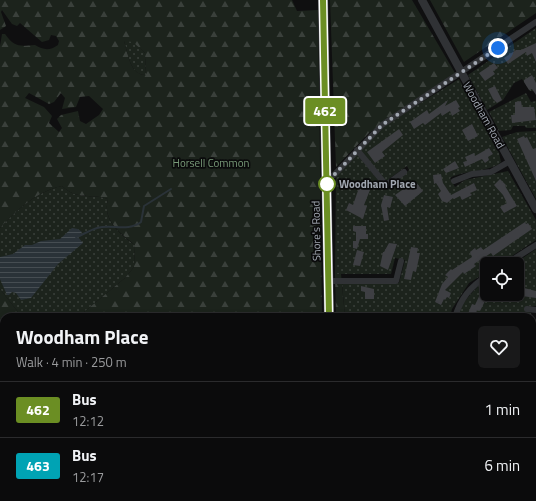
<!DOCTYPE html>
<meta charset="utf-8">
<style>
:root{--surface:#0b0b0c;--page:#19191a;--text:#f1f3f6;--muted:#9a9b9d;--line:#2b2b2d}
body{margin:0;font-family:"Titillium Web",sans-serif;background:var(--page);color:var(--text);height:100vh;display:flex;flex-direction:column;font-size:15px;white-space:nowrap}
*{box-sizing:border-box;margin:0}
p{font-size:13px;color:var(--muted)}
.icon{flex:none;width:22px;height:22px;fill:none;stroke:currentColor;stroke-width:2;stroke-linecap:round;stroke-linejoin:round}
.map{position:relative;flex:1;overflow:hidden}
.drawer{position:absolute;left:0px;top:313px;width:536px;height:188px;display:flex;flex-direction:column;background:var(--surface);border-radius:12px 12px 0 0;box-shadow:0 2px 6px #0003,0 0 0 1px var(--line)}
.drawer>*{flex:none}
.badge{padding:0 8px;border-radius:3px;font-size:14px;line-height:26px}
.fabs{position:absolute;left:480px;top:257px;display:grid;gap:8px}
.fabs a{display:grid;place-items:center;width:44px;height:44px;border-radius:6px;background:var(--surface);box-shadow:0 2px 6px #0003,0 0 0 1px var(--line);font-size:20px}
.you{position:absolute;width:20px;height:20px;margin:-10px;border:3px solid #fff;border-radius:50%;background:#1a73e8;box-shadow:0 0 0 6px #1a73e833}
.map>.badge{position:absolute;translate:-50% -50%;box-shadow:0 0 0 2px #fff}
.round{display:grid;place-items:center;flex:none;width:42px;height:42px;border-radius:6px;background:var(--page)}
.overview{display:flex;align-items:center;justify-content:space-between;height:68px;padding:0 16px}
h1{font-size:19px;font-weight:700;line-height:30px}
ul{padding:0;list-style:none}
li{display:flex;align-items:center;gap:12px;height:56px;padding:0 16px;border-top:1px solid var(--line)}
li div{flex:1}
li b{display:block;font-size:15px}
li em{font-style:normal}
li .badge{min-width:44px;font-weight:700;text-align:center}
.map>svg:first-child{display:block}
</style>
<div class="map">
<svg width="536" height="501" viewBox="0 0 536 501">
<defs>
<pattern id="green-dots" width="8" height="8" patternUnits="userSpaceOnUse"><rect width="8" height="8" fill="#1c231c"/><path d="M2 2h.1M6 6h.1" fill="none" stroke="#3a403b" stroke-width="1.8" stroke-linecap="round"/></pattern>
<pattern id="forest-firs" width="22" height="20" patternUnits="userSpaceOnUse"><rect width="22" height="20" fill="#1c231c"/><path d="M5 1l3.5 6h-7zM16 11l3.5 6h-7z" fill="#3a403b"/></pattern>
<pattern id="water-rules" width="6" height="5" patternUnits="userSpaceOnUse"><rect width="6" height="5" fill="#2a3238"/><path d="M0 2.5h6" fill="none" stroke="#464d52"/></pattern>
</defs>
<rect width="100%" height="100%" fill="#0f0f10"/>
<path fill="url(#green-dots)" d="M 536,28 L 536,93 L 535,91 L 530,91 L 522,79 L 514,83 L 503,100 L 487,110 L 468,75 Z
M 124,41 L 133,41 L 145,53 L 146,75 C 130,76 128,53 124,41 Z
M 459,79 L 499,153 L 501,162 C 492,172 463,170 450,178 L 455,187 L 465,180 L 508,171 L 536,220 L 536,240 L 500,264 L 487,264 L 487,272 L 469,283 L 452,309 L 450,308 L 452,309 L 450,317 L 345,317 L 342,283 L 399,283 L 405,260 L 395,258 L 391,274 L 335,274 L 336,176 L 357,154 L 383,186 L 390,188 L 393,183 L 409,170 L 407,166 L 386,181 L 360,151 L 387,124 Z
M 526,93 L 531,102 L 536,101 L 536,128 L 526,128 L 525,126 L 513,126 L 511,130 L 499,131 L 489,112 Z
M 536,131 L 536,199 L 502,137 L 517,132 Z
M 62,186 C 78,201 90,193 108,199 C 102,220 120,234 135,245 L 134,267 L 125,278 L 78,317 L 22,317 L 0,289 L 0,228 C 17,210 37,191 62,186 Z
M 536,249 L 536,306 L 526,307 L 526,311 L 531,313 L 532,317 L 456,317 C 463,300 473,291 487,279 L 487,294 L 517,294 L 517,264 L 514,264 Z
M 532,319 L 536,319 L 536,447 L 532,447 Z
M 0,370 L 4,374 L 4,452 L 2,456 L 0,455 Z
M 532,454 L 536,454 L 536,501 L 447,500 L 447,497 L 532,497 Z
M 379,497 L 438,497 L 437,501 L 379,501 Z"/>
<path fill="url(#forest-firs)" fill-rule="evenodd" d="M 0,0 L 292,0 L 297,11 L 318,10 L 322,317 L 78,317 L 125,278 L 134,267 L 135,245 C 120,233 102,220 108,199 C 90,193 78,201 62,186 C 37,191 17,210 0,228 L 0,46 L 2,34 L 5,34 C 15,48 20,46 35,45 C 43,50 50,51 58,45 L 59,41 L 56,36 L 51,35 L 49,40 L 42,42 L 20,23 L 17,26 L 12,24 L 2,10 L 1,12 L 6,26 L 0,30 ZM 124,41 L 133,42 L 145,53 L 146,75 C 130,76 128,53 124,41 ZM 29,93 L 49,104 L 54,102 L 61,93 L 65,98 L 62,109 L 76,107 L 80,97 L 89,96 L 103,109 L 99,115 L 86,124 L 80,121 L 78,111 L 61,115 L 57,119 L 62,128 L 59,132 L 49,123 L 52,116 L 44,107 L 25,98 Z
M 330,0 L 412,0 L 455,73 L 369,133 L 336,167 Z
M 430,0 L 536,0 L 536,13 L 464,62 Z
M 335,274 L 341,274 L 345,317 L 336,317 Z
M 0,289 L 22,317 L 4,317 L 4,374 L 0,370 Z
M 4,452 L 4,497 L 323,497 L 323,501 L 0,501 L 0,455 L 2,455 Z
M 336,497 L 379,497 L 379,501 L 336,501 Z"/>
<path fill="url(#water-rules)" d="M 72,228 L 78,229 L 82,232 L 78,237 L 83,243 L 58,264 L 31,298 L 21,300 L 16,293 L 12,292 L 9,295 L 7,295 L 0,279 L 0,257 L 13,254 L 25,245 L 32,245 L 41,241 L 60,239 Z"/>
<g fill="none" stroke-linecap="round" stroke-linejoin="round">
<path stroke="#2a3238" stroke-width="2" d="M 76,237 C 83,235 90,230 97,228 C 112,224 128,232 141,222 L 144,206 L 171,189"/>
</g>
<path fill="#3e3f43" d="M 536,43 L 536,62 L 532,53 L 527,56 L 526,52 L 508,64 L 504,58 L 516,50 L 521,50 Z
M 494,63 L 498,68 L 493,71 L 495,74 L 485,81 L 479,73 Z
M 532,75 L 536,83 L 536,95 L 532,89 L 529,90 L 524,82 L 524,80 Z
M 495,86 L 502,100 L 497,103 L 493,99 L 488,89 Z
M 448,100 L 445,106 L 456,100 L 460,107 L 458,108 L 460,111 L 452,116 L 450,111 L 442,116 L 441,113 L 425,125 L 423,123 L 414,129 L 410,122 L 427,110 L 429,114 Z
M 521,101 L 522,107 L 534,107 L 536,120 L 512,123 L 511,115 L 515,115 L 515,102 Z
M 472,124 L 478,136 L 468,141 L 462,130 Z
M 399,129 L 403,135 L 382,152 L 385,156 L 375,163 L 367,152 Z
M 524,136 L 525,138 L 527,137 L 533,149 L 536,148 L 536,181 L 517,139 Z
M 489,148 L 493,154 L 488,157 L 489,160 L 485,163 L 482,159 L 465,167 L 463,162 L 467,161 L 465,157 L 474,153 L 475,156 Z
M 455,161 L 459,168 L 446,173 L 443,169 Z
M 441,174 L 443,183 L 451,195 L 474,183 L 477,190 L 470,193 L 472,195 L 462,200 L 460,196 L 454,199 L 453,198 L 447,203 L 442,201 L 438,194 L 441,191 L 436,183 L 434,184 L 433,175 Z
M 500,179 L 506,185 L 505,186 L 517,206 L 504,213 L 500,207 L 507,203 L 503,195 L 494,185 Z
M 415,181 L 423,191 L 405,206 L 395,195 Z
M 361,182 L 372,185 L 364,205 L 367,206 L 363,219 L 346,210 L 349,203 L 353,205 Z
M 384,195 L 393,197 L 390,208 L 387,207 L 389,220 L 384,221 L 381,205 Z
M 525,222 L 526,224 L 528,223 L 532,229 L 493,256 L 491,253 L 474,264 L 476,266 L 464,274 L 463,272 L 445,290 L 451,293 L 449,298 L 447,297 L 445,300 L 444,299 L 441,305 L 435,302 L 442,284 L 448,277 L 445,275 L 451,269 L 452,270 L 472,257 L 470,252 L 475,248 L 476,250 L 481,247 L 483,250 Z
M 353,226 L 366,226 L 366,234 L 368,234 L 368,239 L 360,239 L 357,249 L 353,248 L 353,241 L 356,241 L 356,232 L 353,231 Z
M 389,243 L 397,244 L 388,270 L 380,266 L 383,252 L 384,252 Z
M 411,247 L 418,248 L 417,253 L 420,253 L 416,272 L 413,271 L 411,280 L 404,279 Z
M 357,250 L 364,252 L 360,266 L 353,265 Z
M 361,286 L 374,289 L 374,299 L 365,299 L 365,292 L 361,291 Z
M 524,288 L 536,291 L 536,298 L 522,296 Z
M 482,290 L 487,292 L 487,297 L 480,311 L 477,310 L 475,317 L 467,316 L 472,304 L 475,305 Z"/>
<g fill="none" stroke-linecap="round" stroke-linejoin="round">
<path stroke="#303235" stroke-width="6" d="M 357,150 L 386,185 L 404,172
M 327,179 L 334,175 L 382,125 L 536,22
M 454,181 L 472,174 L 491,172 L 510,161
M 506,264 L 536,245
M 329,281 L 396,281 L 401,261
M 527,309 L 536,310
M 455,317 C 461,298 470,287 487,276
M 532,450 L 536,450
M 441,501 L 443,497"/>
<path stroke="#303235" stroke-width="8" d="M 422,0 L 536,209"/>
<path stroke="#4d4f54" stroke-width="10" d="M 323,0 L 329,317
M 329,501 L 329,497"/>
</g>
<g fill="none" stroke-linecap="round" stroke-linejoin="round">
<defs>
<path id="line" d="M 323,0 L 329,317"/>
</defs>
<use href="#line" stroke="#fff" stroke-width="9"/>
<use href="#line" stroke="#6b8e23" stroke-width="6"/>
<path stroke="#a1a7b1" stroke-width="4" stroke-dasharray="0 7.2" d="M 327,184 L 327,179 L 334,175 L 382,125 L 498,48"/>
</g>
<circle fill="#fff" stroke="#6b8e23" stroke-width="2" cx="327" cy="184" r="8"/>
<g text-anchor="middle" stroke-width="3.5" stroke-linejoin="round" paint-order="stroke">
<g font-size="11" fill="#a1a7b1" stroke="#0a0a0b">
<text transform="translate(484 115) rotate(61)" y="4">Woodham Road</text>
<text transform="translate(316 231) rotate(-91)" y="4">Shore's Road</text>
</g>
<g font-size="11" fill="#799b79" stroke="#0a0a0b">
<text x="211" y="167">Horsell Common</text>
</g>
<g font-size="11" font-weight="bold" fill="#a1a7b1" stroke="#0a0a0b" text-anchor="start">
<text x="339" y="188">Woodham Place</text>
</g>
</g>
</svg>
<div class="fabs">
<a><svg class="icon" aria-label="locate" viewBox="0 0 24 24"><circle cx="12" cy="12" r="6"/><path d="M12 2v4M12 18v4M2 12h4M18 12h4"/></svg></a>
</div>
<div class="you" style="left:498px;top:48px"></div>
<b class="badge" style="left:325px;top:111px;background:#6b8e23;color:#fff">462</b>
<section class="drawer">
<div class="overview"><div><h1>Woodham Place</h1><p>Walk · 4 min · 250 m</p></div><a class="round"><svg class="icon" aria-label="heart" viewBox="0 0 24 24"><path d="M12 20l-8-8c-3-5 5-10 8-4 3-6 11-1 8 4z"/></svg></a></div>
<ul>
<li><span class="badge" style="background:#6b8e23;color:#fff">462</span><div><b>Bus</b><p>12:12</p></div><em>1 min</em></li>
<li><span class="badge" style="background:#00a3b4;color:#fff">463</span><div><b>Bus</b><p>12:17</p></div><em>6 min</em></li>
</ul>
</section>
</div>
